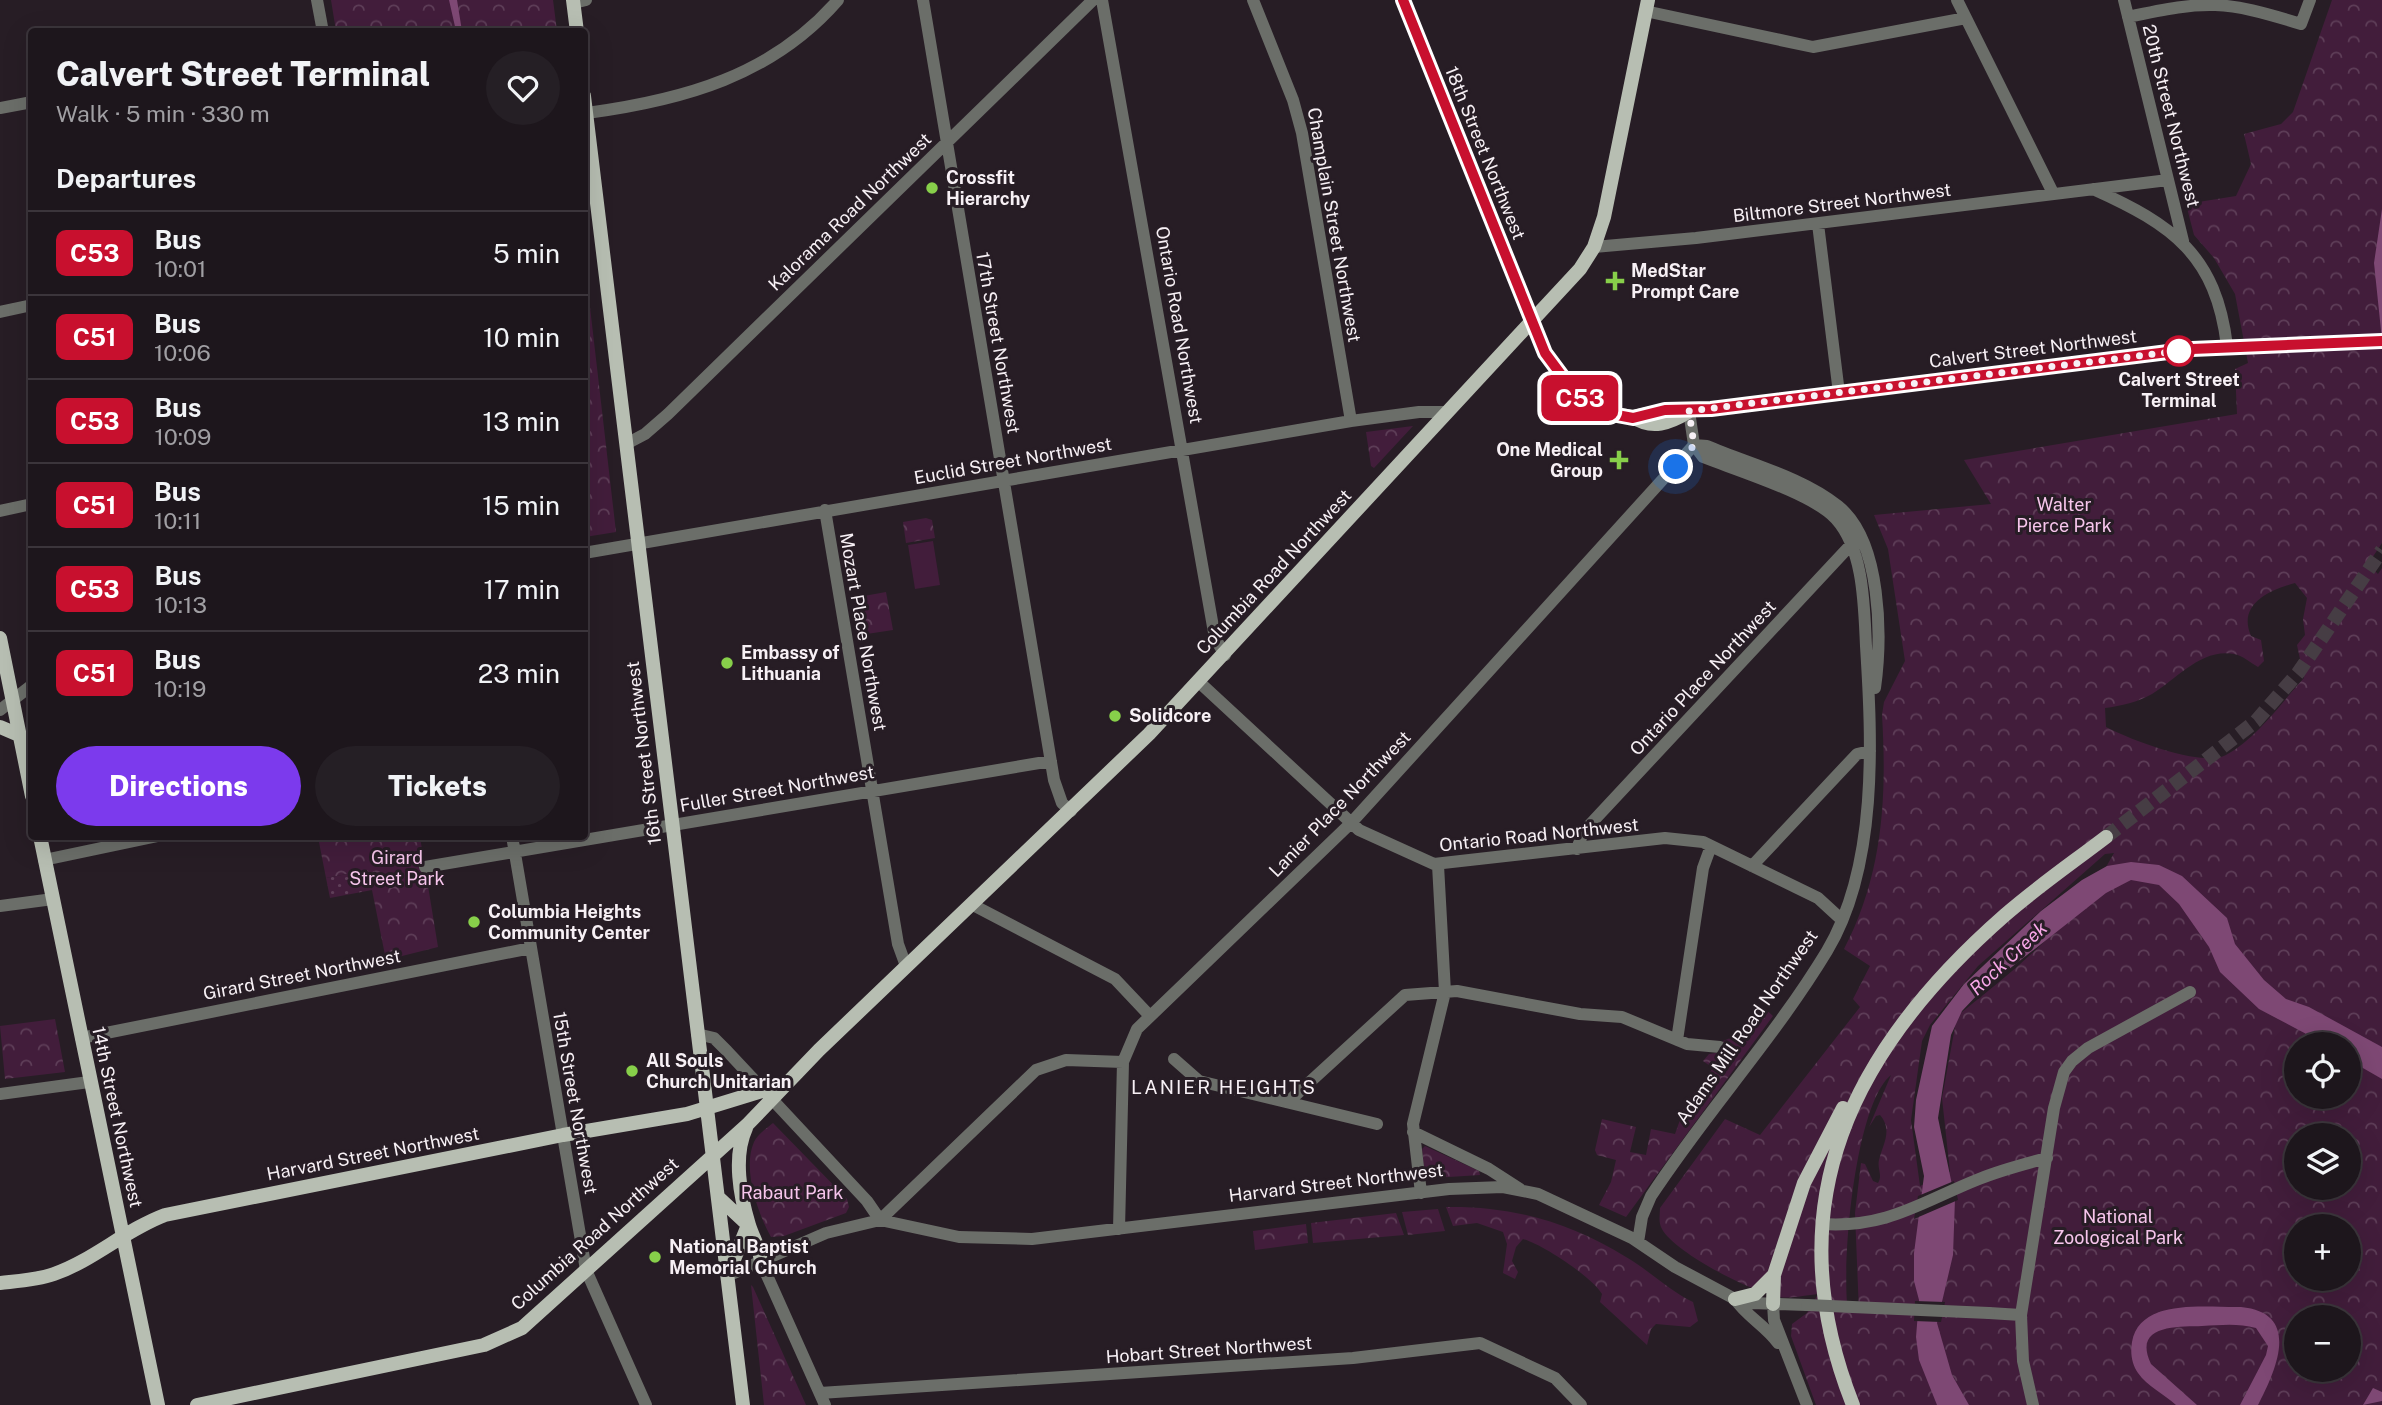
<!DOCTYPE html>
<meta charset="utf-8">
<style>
:root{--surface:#1d161c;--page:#251f25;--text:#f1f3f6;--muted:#a09fa3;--line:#3b353b;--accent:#7c3aed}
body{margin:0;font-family:"Public Sans",sans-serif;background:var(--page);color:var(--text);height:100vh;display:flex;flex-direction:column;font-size:26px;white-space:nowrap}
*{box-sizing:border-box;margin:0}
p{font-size:23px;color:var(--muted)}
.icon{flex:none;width:38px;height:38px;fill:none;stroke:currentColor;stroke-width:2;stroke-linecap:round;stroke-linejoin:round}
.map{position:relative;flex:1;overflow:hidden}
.details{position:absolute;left:28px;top:28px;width:560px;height:812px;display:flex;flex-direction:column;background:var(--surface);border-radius:7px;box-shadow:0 7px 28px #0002,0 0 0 2px var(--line)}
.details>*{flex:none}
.badge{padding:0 14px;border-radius:10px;font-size:24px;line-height:46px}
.controls{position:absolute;left:2284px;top:1032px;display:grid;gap:14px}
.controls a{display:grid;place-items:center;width:77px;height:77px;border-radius:50%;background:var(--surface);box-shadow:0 7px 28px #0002,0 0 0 2px var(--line);font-size:35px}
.you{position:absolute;width:35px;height:35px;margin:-18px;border:5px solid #fff;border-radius:50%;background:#1a73e8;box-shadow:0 0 0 10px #1a73e833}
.map>.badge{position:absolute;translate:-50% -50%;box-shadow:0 0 0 4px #fff}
h2{padding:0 28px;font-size:26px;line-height:63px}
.round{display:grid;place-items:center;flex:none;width:74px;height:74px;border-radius:37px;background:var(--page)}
.head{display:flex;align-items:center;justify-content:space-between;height:119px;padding:0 28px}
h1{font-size:33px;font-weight:800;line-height:52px}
.button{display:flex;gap:14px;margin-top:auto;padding:14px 28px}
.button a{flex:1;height:80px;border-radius:42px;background:var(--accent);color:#fff;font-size:28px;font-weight:800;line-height:80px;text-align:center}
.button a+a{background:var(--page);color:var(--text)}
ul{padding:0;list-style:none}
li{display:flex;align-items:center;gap:21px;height:84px;padding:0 28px;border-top:2px solid var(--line)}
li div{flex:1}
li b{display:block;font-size:26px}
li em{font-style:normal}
li .badge{min-width:77px;font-weight:700;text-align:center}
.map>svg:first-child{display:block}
</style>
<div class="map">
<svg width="2382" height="1405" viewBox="0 0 2382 1405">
<defs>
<pattern id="forest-crowns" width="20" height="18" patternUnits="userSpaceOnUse" patternTransform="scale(1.75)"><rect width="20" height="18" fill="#421d3b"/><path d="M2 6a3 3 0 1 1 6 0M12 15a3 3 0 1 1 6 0" fill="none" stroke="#5e3e58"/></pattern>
<pattern id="garden-dots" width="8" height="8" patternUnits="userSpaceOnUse" patternTransform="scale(1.75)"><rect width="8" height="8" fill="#421d3b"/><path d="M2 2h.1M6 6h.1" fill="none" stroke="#5e3e58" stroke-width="1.8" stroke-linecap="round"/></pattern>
</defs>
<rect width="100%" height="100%" fill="#271d25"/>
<path fill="#421d3b" d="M 933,541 L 940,585 L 915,589 L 908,545 Z"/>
<path fill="url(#forest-crowns)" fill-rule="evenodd" d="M 331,0 L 553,0 L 557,31 L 336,31 Z
M 2332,0 L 2382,0 L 2382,543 L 2368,564 L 2378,574 L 2382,568 L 2382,1405 L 1816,1405 L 1791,1336 L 1792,1324 L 1807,1313 L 1818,1294 C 1806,1295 1791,1299 1779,1297 C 1752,1292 1675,1253 1662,1229 C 1658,1222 1660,1215 1660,1208 L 1725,1119 L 1760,1135 L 1860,1007 L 1853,999 L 1870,966 L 1844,949 C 1883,874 1887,797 1882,715 L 1884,702 L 1905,661 L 1888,549 L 1874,515 L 1991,504 L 1964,460 L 2237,414 L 2235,369 L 2248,363 L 2235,294 L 2214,258 L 2194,235 L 2186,204 L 2236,196 L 2251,164 L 2244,134 L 2281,124 L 2293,112 ZM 2295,583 L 2307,598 L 2303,619 L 2305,635 L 2297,645 L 2304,678 C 2281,703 2257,738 2226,755 C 2202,768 2129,739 2106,727 L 2105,708 C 2121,706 2138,702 2152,694 C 2177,679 2201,648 2234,654 C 2242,655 2251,663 2258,667 L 2264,661 L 2261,640 L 2251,636 C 2237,604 2270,590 2295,583 ZM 2114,853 C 2079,919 2015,970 1957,1016 L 1942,1098 L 1950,1172 L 1920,1186 L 1911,1120 L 1922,1041 L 1930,1025 L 1978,966 L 2105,854 ZM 2296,1045 L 2348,1045 L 2348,1097 L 2296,1097 ZM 1891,1075 L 1869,1127 L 1876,1116 L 1880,1115 C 1893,1130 1883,1144 1879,1160 C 1877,1169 1883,1175 1878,1183 L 1873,1181 L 1865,1164 L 1861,1163 L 1855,1213 L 1859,1312 L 1848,1312 C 1841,1264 1855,1104 1891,1075 ZM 2296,1136 L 2348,1136 L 2348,1188 L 2296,1188 ZM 2296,1227 L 2348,1227 L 2348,1279 L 2296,1279 ZM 2296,1318 L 2348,1318 L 2348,1370 L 2296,1370 Z
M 585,264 L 616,532 L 585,537 L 584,537 Z
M 1413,426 L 1374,468 L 1371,466 L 1366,432 Z
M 926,518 L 932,520 L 935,538 L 906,543 L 903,522 Z
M 886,592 L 893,630 L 860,635 L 853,598 Z
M 318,837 L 420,837 L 438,947 L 386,960 L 368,870 L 326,878 Z
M 1762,1006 L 1773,1016 L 1626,1217 L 1599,1205 L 1611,1182 L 1616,1160 L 1597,1155 L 1595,1150 L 1602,1119 L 1636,1127 L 1630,1152 L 1646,1155 L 1651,1129 L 1675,1134 L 1686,1103 L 1713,1068 L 1703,1061 L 1709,1054 L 1722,1052 L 1723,1041 L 1740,1034 Z
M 55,1019 L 65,1072 L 5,1079 L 0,1026 Z
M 773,1123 L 847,1199 L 849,1207 L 846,1213 L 784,1236 L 771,1237 C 758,1214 742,1169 754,1142 C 757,1135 767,1128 773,1123 Z
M 1425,1146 L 1479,1171 L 1480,1175 L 1433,1178 L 1424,1171 L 1422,1149 Z
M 1446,1207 C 1513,1206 1569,1222 1626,1257 C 1650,1271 1668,1290 1693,1302 L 1698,1321 L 1690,1327 L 1656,1324 L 1651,1329 L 1647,1345 L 1600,1302 L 1602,1294 C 1592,1277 1542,1244 1523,1239 L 1516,1247 L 1512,1261 L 1518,1272 L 1515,1279 L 1503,1273 L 1507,1244 L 1503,1232 L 1477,1223 L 1453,1226 Z
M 1438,1209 L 1445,1231 L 1408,1235 L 1402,1212 Z
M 1396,1213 L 1404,1235 L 1313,1243 L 1311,1223 Z
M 1306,1224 L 1308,1243 L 1255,1250 L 1253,1231 Z
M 751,1285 L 753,1287 L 806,1405 L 764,1405 Z"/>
<path fill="url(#garden-dots)" d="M 368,870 L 372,890 L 330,898 L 326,878 Z"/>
<path fill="#7e4874" d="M 449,0 L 457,0 L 462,31 L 456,31 Z
M 2382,209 L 2382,340 L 2374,263 Z
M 2131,862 L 2159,865 L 2182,876 L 2227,918 L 2235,944 L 2264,980 L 2286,999 L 2309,1007 L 2382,1047 L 2382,1079 L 2349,1060 L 2348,1045 L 2327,1045 L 2259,1009 L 2220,972 L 2209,947 L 2179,904 L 2159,885 L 2131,880 L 2106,893 L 1980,992 L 1962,1011 L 1951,1035 L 1938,1118 L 1955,1199 L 1953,1255 L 1937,1323 L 1952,1375 L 1969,1405 L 1937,1405 L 1919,1360 L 1916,1337 L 1919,1300 L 1914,1281 L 1914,1253 L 1924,1176 L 1914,1127 L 1916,1100 L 1932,1026 L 1964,984 L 2041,911 L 2082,880 L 2107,866 Z
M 2241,1307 C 2303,1313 2275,1372 2258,1405 L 2240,1405 L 2266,1355 L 2268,1346 L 2256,1328 C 2238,1323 2221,1325 2202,1326 C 2178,1327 2132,1324 2151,1364 L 2197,1405 L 2176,1405 C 2164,1394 2147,1386 2138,1373 C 2132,1365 2130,1353 2132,1342 C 2140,1297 2208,1308 2241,1307 Z
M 2373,1388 L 2382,1392 L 2382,1401 L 2363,1405 Z"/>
<path fill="#271d25" d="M 1954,1181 L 1958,1200 L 1914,1219 L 1918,1196 Z
M 1915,1301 L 1945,1302 L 1941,1322 L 1914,1321 Z"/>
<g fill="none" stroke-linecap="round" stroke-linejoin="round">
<path stroke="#463d44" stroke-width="14" stroke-dasharray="14 7" stroke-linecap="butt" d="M 2106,837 L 2256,721 L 2298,673 L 2382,550"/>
<path stroke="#6b6e69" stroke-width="12" d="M 317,0 L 323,32
M 923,0 L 1054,780 L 1062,803 L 1071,811
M 1102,0 L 1215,638 L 1225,655
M 1253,0 L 1293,100 L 1302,133 L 1351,421
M 1957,0 L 2053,193
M 2124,0 L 2183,241
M 574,3 L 586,0
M 1645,11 L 1813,47 L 1966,18
M 2128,17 C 2208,0 2223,0 2301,24 L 2310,0
M 0,108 L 32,102
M 587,113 C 683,100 772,76 838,0
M 2093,189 C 2173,225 2216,255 2227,346
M 1818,224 L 1839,393
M 1594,247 L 1696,238 L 2168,180
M 0,312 L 32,305
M 626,444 L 645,434 L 668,414 L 1093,0
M 1694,445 L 1707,446 C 1749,464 1802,477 1838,506 C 1882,541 1882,637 1875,688
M 825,510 L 898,944 L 906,966
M 0,511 L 32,504
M 584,553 L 1351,421 L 1419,412 L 1447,412
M 1199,682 L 1359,830 L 1434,864 L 1665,838 L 1703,842 L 1818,898 L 1842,920
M 0,710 L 32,685
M 512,836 L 586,1270 L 646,1405
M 1577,849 L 1583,832 L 1860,535
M 44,860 L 158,836
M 1752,866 L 1857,754 L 1870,751
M 425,867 L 1051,761
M 971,904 L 1115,979 L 1150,1016
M 0,906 L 53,899
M 697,1034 L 714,1038 L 727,1051 L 867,1201 L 880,1220
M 81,1038 L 531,948
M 1677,1040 L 1703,868 L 1711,846
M 1174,1059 L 1199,1081 L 1377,1124
M 0,1094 L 89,1082
M 1288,1102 L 1405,995 L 1457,991 L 1580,1014 L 1622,1017 L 1687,1044 L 1720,1047
M 1413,1132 L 1489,1169 L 1520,1189
M 1421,1193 L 1413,1124 L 1445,992 L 1438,865
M 880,1220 L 1036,1070 L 1066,1060 L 1123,1062
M 1823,1224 C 1888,1228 1921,1202 1979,1179 C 2001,1170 2024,1164 2047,1158
M 1119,1229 L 1123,1062 L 1137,1029 L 1351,823 L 1694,445
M 1638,1242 L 1642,1217 L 1651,1196 C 1706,1112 1775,1037 1827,951 C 1878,866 1872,741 1866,646 C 1864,606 1864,550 1836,519 C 1814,494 1736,470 1703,457 L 1694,445 L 1689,411
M 761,1262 L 825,1405
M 727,1276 L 826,1233 L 880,1220 L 959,1237 L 1032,1239 L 1449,1189 L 1503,1187 L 1538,1194 L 1632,1238 L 1675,1267 L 1735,1299 L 1752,1303 L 1807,1305
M 1735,1299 C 1746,1316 1766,1326 1778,1343
M 1773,1304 L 1774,1320 L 1807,1405
M 1989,1313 L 2021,1315
M 820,1393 L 1353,1358 L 1480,1343 L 1555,1378 L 1581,1405
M 2033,1405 L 2023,1361 L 2021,1315 L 2054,1108 L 2064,1072 L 2072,1061 L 2088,1048 L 2190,992"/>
<path stroke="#b7beb2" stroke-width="14" d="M 573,0 L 577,32
M 1403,0 L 1545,353 L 1574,392 L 1606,413 L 1633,417 L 1665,410 L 1711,409 L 2192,349 L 2382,341
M 584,96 L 743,1405
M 1633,417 C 1652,430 1670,423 1688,412
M 0,638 L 32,796
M 0,727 L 19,735
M 40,836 L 158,1405
M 746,1128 C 733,1156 740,1196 749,1225 C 753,1238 760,1248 761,1262
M 718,1197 L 748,1225 L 729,1272
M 0,1283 C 18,1281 37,1280 54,1274 C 94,1260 125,1230 165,1215 L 563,1135 L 687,1114 L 785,1084
M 1735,1299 L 1755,1294 L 1774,1275 L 1804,1183 L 1843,1108
M 1773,1304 L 1774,1275
M 197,1405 L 484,1345 L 522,1328 L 747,1125 L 819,1050 L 1149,734 L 1580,269 L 1594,247 L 1604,217 L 1648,0
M 1853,1405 C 1773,1204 1852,1049 2005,915 C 2037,887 2072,863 2106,837"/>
<path stroke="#6b6e69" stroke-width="12" d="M 1807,1305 L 1989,1313"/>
</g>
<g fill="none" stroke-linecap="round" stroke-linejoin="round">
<defs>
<path id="line" d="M 1403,0 L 1545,353 L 1574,392 L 1606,413 L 1633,418 L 1665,410 L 1711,409 L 2192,349 L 2382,341"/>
</defs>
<use href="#line" stroke="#fff" stroke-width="16"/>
<use href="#line" stroke="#c8102e" stroke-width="10"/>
<path stroke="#f7f0f5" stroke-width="7" stroke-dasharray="0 12.6" d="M 1676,467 L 1694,445 L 1689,411 L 2179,351"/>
</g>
<g fill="#87cf4a" stroke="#271d25" stroke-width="2.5">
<circle cx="932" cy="188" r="7"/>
<path d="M1611.5 270.5h7v7h7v7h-7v7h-7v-7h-7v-7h7z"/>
<path d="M1615.5 449.5h7v7h7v7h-7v7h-7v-7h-7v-7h7z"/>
<circle cx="727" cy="663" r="7"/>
<circle cx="1115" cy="716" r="7"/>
<circle cx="474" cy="922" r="7"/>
<circle cx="632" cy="1071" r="7"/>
<circle cx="655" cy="1257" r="7"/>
</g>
<circle fill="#fff" stroke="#c8102e" stroke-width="3.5" cx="2179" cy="351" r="14"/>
<g text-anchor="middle" stroke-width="6" stroke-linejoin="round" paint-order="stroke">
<g font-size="18" fill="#f7f0f5" stroke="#271d25">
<text transform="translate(2171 116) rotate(76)" y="6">20th Street Northwest</text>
<text transform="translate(1485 153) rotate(68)" y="6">18th Street Northwest</text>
<text transform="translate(1842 203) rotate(-7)" y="6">Biltmore Street Northwest</text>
<text transform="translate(850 212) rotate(-44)" y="6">Kalorama Road Northwest</text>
<text transform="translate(1334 225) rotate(80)" y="6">Champlain Street Northwest</text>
<text transform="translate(1179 325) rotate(80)" y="6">Ontario Road Northwest</text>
<text transform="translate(998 343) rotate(80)" y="6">17th Street Northwest</text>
<text transform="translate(2033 349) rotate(-7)" y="6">Calvert Street Northwest</text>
<text transform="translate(1013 461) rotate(-10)" y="6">Euclid Street Northwest</text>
<text transform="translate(1274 572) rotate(-47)" y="6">Columbia Road Northwest</text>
<text transform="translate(863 632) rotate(80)" y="6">Mozart Place Northwest</text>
<text transform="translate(1703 678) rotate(-47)" y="6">Ontario Place Northwest</text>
<text transform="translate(644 753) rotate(-97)" y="6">16th Street Northwest</text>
<text transform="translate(777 789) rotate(-10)" y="6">Fuller Street Northwest</text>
<text transform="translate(1340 804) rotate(-46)" y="6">Lanier Place Northwest</text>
<text transform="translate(1539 835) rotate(-6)" y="6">Ontario Road Northwest</text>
<text transform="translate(302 975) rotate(-11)" y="6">Girard Street Northwest</text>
<text transform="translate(1747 1027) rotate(-55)" y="6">Adams Mill Road Northwest</text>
<text transform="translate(575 1103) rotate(80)" y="6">15th Street Northwest</text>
<text transform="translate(117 1117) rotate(78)" y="6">14th Street Northwest</text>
<text transform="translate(373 1154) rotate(-11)" y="6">Harvard Street Northwest</text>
<text transform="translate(1336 1183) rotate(-7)" y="6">Harvard Street Northwest</text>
<text transform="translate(595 1234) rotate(-42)" y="6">Columbia Road Northwest</text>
<text transform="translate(1209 1350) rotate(-4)" y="6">Hobart Street Northwest</text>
</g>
<g font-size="18" font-weight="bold" fill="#f7f0f5" stroke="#271d25" text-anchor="start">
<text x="946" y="184">Crossfit<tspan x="946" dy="21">Hierarchy</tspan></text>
<text x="1631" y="277">MedStar<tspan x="1631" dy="21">Prompt Care</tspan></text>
<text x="1603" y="456" text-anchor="end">One Medical<tspan x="1603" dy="21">Group</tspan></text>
<text x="741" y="659">Embassy of<tspan x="741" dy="21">Lithuania</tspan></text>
<text x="1129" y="722">Solidcore</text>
<text x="488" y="918">Columbia Heights<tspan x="488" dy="21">Community Center</tspan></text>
<text x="646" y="1067">All Souls<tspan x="646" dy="21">Church Unitarian</tspan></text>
<text x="669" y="1253">National Baptist<tspan x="669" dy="21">Memorial Church</tspan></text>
</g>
<g font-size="18" font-weight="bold" fill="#f7f0f5" stroke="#271d25">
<text x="2179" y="386">Calvert Street<tspan x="2179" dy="21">Terminal</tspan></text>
</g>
<g font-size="18" fill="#f7c5ec" stroke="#271d25">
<text x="2064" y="511">Walter<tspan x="2064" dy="21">Pierce Park</tspan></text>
<text x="397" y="864">Girard<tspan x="397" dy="21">Street Park</tspan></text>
<text x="792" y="1199">Rabaut Park</text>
<text x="2118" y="1223">National<tspan x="2118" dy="21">Zoological Park</tspan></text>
</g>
<g font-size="19" font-style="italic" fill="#f8a7e8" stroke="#271d25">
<text transform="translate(2008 958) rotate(-43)" y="7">Rock Creek</text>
</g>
<g font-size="19" letter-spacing="2" fill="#f7f0f5" stroke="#271d25">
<text x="1224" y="1094">LANIER HEIGHTS</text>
</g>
</g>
</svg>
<div class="controls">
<a><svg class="icon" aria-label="locate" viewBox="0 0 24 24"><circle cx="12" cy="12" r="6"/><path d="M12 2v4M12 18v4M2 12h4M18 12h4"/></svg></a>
<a><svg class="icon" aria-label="layers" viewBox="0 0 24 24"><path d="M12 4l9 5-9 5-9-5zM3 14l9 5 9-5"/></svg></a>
<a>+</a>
<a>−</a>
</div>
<div class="you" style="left:1676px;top:467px"></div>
<b class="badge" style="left:1580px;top:398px;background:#c8102e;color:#fff">C53</b>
<section class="details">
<div class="head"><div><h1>Calvert Street Terminal</h1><p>Walk · 5 min · 330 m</p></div><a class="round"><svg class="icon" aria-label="heart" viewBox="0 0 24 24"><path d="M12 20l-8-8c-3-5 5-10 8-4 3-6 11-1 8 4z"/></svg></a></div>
<h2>Departures</h2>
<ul>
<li><span class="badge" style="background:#c8102e;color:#fff">C53</span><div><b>Bus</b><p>10:01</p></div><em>5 min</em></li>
<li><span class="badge" style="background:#c8102e;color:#fff">C51</span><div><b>Bus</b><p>10:06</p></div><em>10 min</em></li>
<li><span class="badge" style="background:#c8102e;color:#fff">C53</span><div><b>Bus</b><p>10:09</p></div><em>13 min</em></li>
<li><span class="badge" style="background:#c8102e;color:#fff">C51</span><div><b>Bus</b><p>10:11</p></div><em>15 min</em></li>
<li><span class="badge" style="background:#c8102e;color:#fff">C53</span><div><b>Bus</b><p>10:13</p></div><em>17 min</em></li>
<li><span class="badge" style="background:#c8102e;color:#fff">C51</span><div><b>Bus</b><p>10:19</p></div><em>23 min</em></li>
</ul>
<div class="button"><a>Directions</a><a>Tickets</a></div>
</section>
</div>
